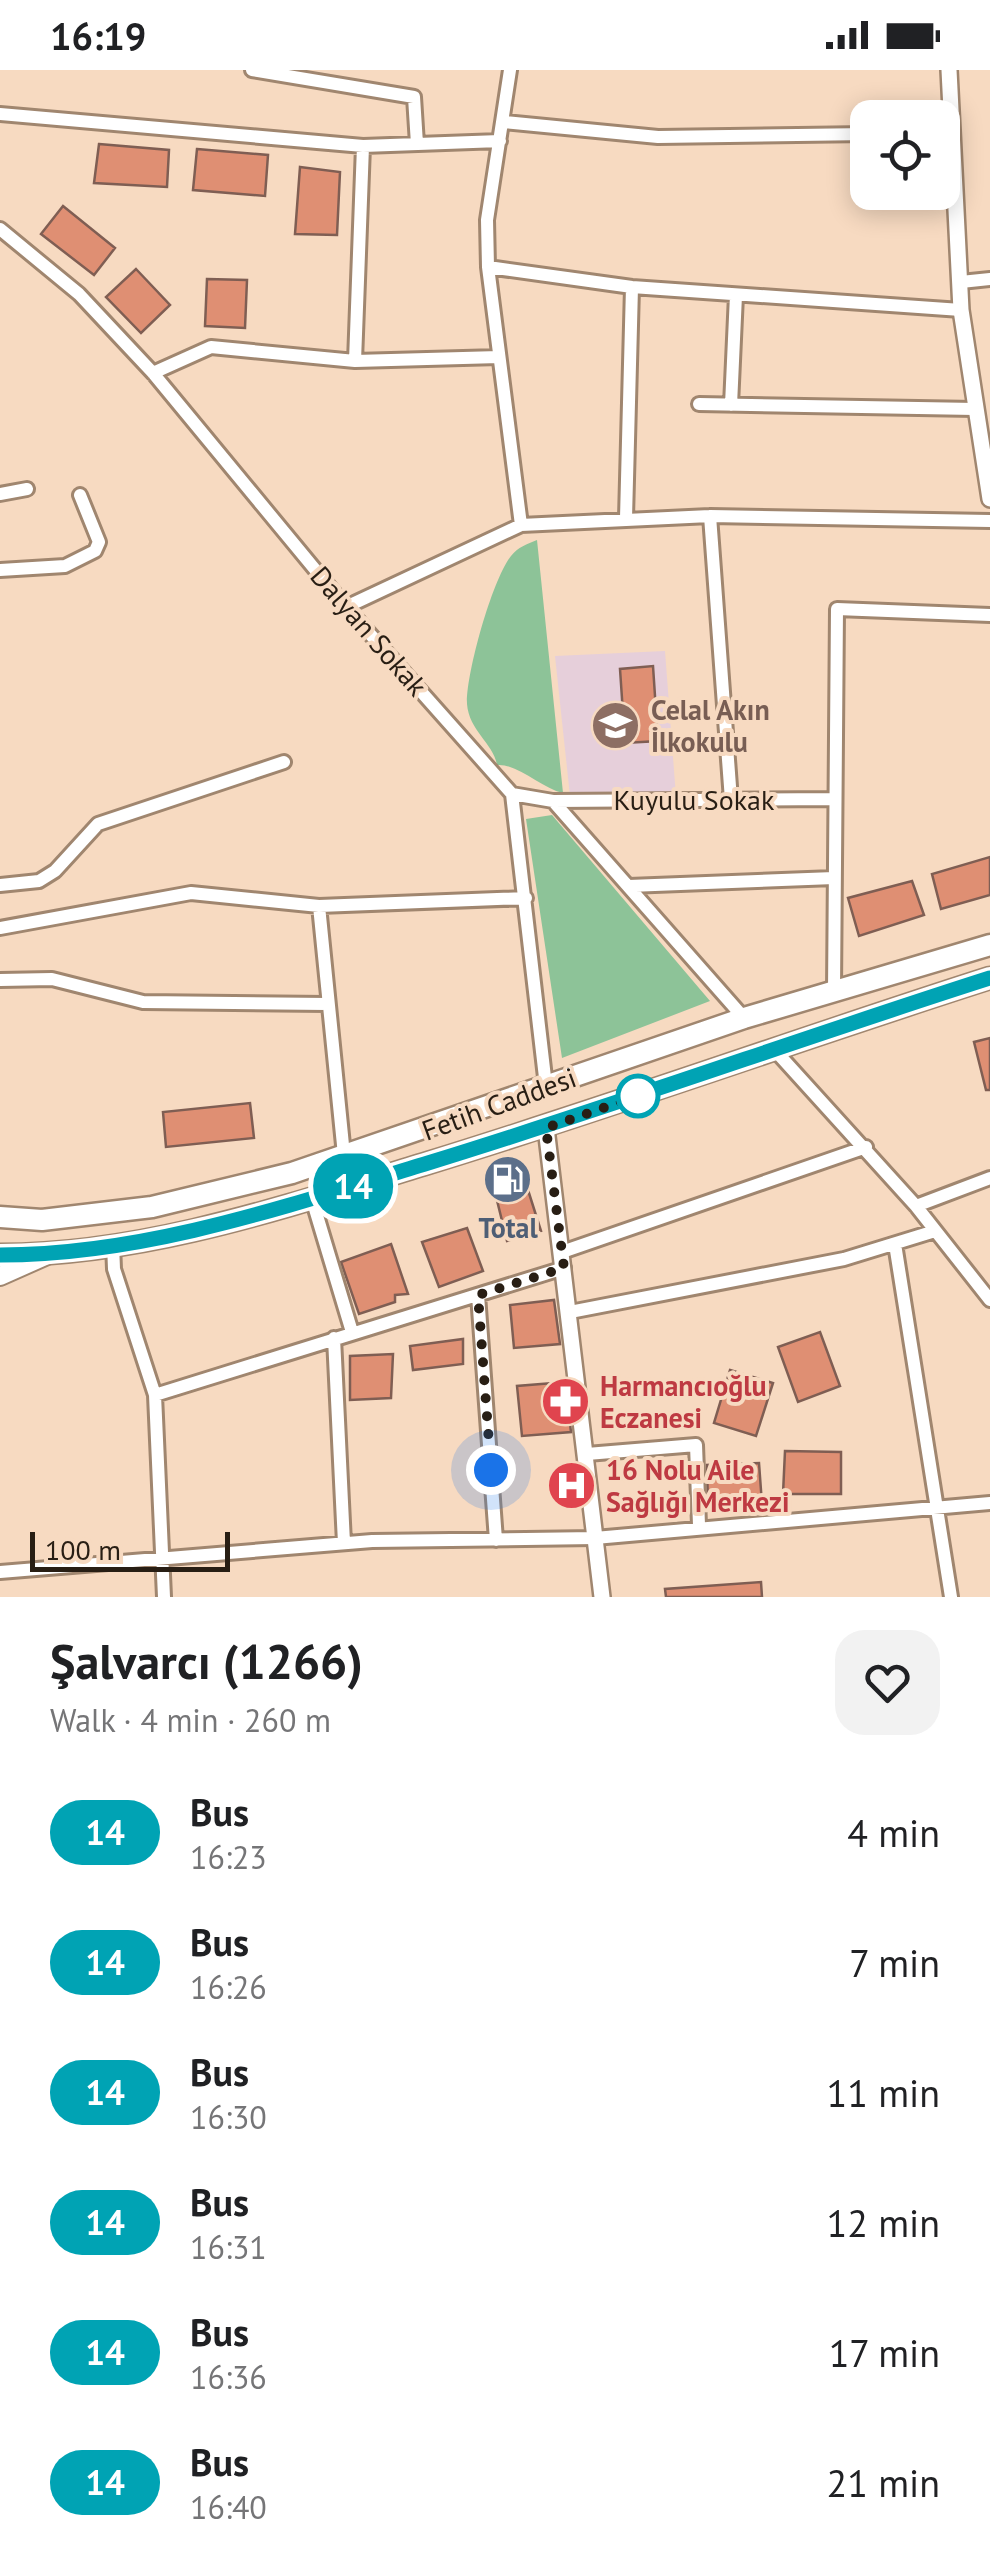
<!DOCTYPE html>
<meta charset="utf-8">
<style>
:root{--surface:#fff;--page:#f2f2f2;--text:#202124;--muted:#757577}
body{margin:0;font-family:"PT Sans",sans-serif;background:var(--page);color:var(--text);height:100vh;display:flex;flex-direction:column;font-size:38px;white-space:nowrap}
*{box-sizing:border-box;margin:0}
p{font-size:32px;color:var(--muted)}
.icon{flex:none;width:55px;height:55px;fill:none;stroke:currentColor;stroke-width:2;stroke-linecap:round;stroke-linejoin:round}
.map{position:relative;height:1527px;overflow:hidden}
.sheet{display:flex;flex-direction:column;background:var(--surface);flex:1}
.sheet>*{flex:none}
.badge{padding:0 20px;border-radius:32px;font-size:35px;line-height:65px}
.buttons{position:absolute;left:850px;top:30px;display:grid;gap:20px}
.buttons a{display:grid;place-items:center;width:110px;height:110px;border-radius:20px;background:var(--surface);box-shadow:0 5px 25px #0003;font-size:50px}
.scale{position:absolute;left:30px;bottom:25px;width:200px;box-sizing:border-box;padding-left:10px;border:5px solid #281e14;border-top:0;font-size:28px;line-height:35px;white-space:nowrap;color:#281e14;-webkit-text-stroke:8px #f7dac1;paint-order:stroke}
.you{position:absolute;width:50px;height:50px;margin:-25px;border:8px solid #fff;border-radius:50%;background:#1a73e8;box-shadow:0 0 0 15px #1a73e833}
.map>.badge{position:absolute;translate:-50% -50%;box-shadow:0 0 0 5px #fff}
.round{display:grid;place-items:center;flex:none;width:105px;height:105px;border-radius:30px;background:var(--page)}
.summary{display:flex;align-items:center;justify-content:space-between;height:170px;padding:0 50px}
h1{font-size:48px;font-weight:600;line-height:75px}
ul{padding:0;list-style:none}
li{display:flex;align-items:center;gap:30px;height:130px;padding:0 50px}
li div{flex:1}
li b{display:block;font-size:38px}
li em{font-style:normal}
li .badge{min-width:110px;font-weight:700;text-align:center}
.status{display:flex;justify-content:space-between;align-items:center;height:70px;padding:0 50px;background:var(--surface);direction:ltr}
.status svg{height:28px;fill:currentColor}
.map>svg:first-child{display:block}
</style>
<div class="status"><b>16:19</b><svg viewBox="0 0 49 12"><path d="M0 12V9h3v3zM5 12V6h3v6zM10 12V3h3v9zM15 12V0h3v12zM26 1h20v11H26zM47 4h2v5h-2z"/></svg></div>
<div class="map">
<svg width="990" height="1527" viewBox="0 0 990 1527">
<rect width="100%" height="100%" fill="#f7dac1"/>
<path fill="#e6cfda" d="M 665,581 L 676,727 L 570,726 L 555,586 Z"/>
<path fill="#8dc398" d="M 537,470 L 563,723 C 541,718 517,693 497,695 C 494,674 469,661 467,634 C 466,604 492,510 511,486 C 518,477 527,474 537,470 Z
M 552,745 L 710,931 L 562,988 L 526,749 Z"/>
<path fill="#df8f73" stroke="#7f5e53" stroke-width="2.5" d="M 99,74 L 169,80 L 167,117 L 94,113 Z
M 197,79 L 268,85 L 265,126 L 193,120 Z
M 300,97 L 340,102 L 337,165 L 295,164 Z
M 63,136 L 115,178 L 94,205 L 41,164 Z
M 136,199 L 170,235 L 141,263 L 106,227 Z
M 207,209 L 247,210 L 245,258 L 205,256 Z
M 653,596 L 658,671 L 625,673 L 620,599 Z
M 990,787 L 990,825 L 941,839 L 932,804 Z
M 912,811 L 924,845 L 859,866 L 848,828 Z
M 990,968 L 990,1020 L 986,1020 L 974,972 Z
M 250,1033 L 254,1068 L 166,1077 L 163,1042 Z
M 522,1101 L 541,1161 L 507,1171 L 492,1110 Z
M 467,1158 L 483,1201 L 439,1217 L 422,1172 Z
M 391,1174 L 408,1224 L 395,1225 L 395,1232 L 359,1244 L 341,1192 Z
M 554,1230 L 560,1274 L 514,1278 L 510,1235 Z
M 820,1262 L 840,1316 L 798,1332 L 778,1277 Z
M 463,1269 L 463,1294 L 413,1300 L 410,1276 Z
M 393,1284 L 391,1328 L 350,1330 L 350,1286 Z
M 730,1300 L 773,1313 L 756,1366 L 714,1353 Z
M 565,1312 L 571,1362 L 522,1366 L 517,1316 Z
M 785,1381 L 841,1382 L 841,1424 L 783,1424 Z
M 759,1393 L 762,1434 L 708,1437 L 707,1395 Z
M 761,1512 L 762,1527 L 666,1527 L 665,1519 Z"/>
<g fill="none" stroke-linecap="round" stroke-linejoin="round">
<defs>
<path id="minor" d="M 252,0 L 414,27 L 417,74
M 510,0 L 487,150 L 488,197 L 521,455
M 0,44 L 363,76 L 500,71
M 504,52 L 658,67 L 868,64
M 0,159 L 79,224 L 153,303 L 346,537 L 512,724 L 553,731 L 744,948
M 488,197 L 632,217 L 961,240
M 961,212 L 990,209
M 355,291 L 363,76
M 153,303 L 211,277 L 355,291 L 499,287
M 699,334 L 975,339
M 731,335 L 736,225
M 0,424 L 27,419
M 710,446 L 731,730
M 626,448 L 632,217
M 0,500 L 65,496 L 95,481 L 99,472 L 80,425
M 346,537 L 521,455 L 710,446 L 990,451
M 512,724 L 546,1016
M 553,731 L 835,729
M 0,815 L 39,811 L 55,801 L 98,754 L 284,692
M 629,816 L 834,808
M 319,836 L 344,1085
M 0,858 L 191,823 L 319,836 L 526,828
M 0,910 L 52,909 L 143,932 L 327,934
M 834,921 L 837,539 L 990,545
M 772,977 L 916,1136 L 990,1230
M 312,1129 L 352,1262
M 916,1136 L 990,1108
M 113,1174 L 114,1199 L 155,1325 L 164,1527
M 895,1174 L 951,1527
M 562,1182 L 866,1077
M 478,1225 L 496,1470
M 570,1242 L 844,1189 L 935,1161
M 334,1268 L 344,1473
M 155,1325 L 564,1198
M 587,1384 L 696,1375 L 699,1455
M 0,1502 L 372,1471 L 595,1468 L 990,1433"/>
<path id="tertiary" d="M 949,0 L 961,240 L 990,429
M 546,1058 L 602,1527"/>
<path id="secondary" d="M 0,1206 L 45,1186"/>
<path id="primary" d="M 0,1147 L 42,1150 L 152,1137 L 292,1103 L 744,948 L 990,875
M 0,1185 C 146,1185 290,1135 428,1093 C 617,1035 802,968 990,908"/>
</defs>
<use href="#minor" stroke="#a0866f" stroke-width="18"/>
<use href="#tertiary" stroke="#a0866f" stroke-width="20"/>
<use href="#secondary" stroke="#a0866f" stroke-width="22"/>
<use href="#primary" stroke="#a0866f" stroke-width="25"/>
<use href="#minor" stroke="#fff" stroke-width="12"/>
<use href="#tertiary" stroke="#fff" stroke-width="15"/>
<use href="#secondary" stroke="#fff" stroke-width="18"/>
<use href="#primary" stroke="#fff" stroke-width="20"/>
</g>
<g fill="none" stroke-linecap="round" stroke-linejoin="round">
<defs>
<path id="line" d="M 0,1185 C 146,1185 290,1135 428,1093 C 617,1035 802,968 990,908"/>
</defs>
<use href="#line" stroke="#fff" stroke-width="22"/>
<use href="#line" stroke="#00a3b4" stroke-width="15"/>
<path stroke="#281e14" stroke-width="10" stroke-dasharray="0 18" d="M 491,1400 L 478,1225 L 564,1198 L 546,1058 L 643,1024 L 638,1026"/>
</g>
<defs>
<symbol id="school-disc" viewBox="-11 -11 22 22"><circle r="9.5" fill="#8d6e63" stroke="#f7dac1"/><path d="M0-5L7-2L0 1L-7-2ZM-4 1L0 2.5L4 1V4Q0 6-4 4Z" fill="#fff"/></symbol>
<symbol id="fuel-disc" viewBox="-11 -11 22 22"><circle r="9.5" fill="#5c6f8a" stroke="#f7dac1"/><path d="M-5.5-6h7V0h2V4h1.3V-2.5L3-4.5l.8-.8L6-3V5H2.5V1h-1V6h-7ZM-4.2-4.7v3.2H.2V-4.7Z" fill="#fff"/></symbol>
<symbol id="pharmacy-disc" viewBox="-11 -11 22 22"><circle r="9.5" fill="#e0444e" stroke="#f7dac1"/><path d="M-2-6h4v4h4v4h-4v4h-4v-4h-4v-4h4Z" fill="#fff"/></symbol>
<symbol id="hospital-disc" viewBox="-11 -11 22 22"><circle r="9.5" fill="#e0444e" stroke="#f7dac1"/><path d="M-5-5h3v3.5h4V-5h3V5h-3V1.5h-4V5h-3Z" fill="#fff"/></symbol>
</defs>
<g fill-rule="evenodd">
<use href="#school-disc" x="588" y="628" width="55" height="55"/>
<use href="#fuel-disc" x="480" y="1082" width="55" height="55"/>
<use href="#pharmacy-disc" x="538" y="1304" width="55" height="55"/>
<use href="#hospital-disc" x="544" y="1388" width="55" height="55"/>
</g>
<circle fill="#fff" stroke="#00a3b4" stroke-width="5" cx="638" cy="1026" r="20"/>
<g text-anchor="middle" stroke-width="8" stroke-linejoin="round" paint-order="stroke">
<g font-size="28" fill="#281e14" stroke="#f7dac1">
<text transform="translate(369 561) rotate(49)" y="10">Dalyan Sokak</text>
<text x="694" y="740">Kuyulu Sokak</text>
<text transform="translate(499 1034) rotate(-20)" y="10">Fetih Caddesi</text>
</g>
<g font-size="28" font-weight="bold" fill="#785e54" stroke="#f7dac1" text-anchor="start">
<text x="651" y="650">Celal Akın<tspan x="651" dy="32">İlkokulu</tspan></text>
</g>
<g font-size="28" font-weight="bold" fill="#4e5e75" stroke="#f7dac1">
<text x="508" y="1168">Total</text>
</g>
<g font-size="28" font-weight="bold" fill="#be3a42" stroke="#f7dac1" text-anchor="start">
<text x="600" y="1326">Harmancıoğlu<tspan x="600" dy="32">Eczanesi</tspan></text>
<text x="606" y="1410">16 Nolu Aile<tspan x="606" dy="32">Sağlığı Merkezi</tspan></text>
</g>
</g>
</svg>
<div class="buttons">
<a><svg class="icon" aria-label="locate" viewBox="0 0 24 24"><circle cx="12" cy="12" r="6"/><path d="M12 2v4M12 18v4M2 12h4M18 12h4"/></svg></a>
</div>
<div class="scale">100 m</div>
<div class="you" style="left:491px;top:1400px"></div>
<b class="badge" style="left:353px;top:1116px;background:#00a3b4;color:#fff">14</b>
</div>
<section class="sheet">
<div class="summary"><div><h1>Şalvarcı (1266)</h1><p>Walk · 4 min · 260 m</p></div><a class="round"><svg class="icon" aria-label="heart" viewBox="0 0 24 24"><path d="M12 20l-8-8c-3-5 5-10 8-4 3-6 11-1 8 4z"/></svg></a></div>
<ul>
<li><span class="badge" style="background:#00a3b4;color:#fff">14</span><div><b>Bus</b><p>16:23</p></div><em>4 min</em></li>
<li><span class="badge" style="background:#00a3b4;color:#fff">14</span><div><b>Bus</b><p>16:26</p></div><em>7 min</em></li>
<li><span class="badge" style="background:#00a3b4;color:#fff">14</span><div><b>Bus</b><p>16:30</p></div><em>11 min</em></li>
<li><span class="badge" style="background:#00a3b4;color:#fff">14</span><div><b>Bus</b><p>16:31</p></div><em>12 min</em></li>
<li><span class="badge" style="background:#00a3b4;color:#fff">14</span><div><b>Bus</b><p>16:36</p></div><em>17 min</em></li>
<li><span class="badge" style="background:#00a3b4;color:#fff">14</span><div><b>Bus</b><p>16:40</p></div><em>21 min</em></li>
</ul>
</section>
